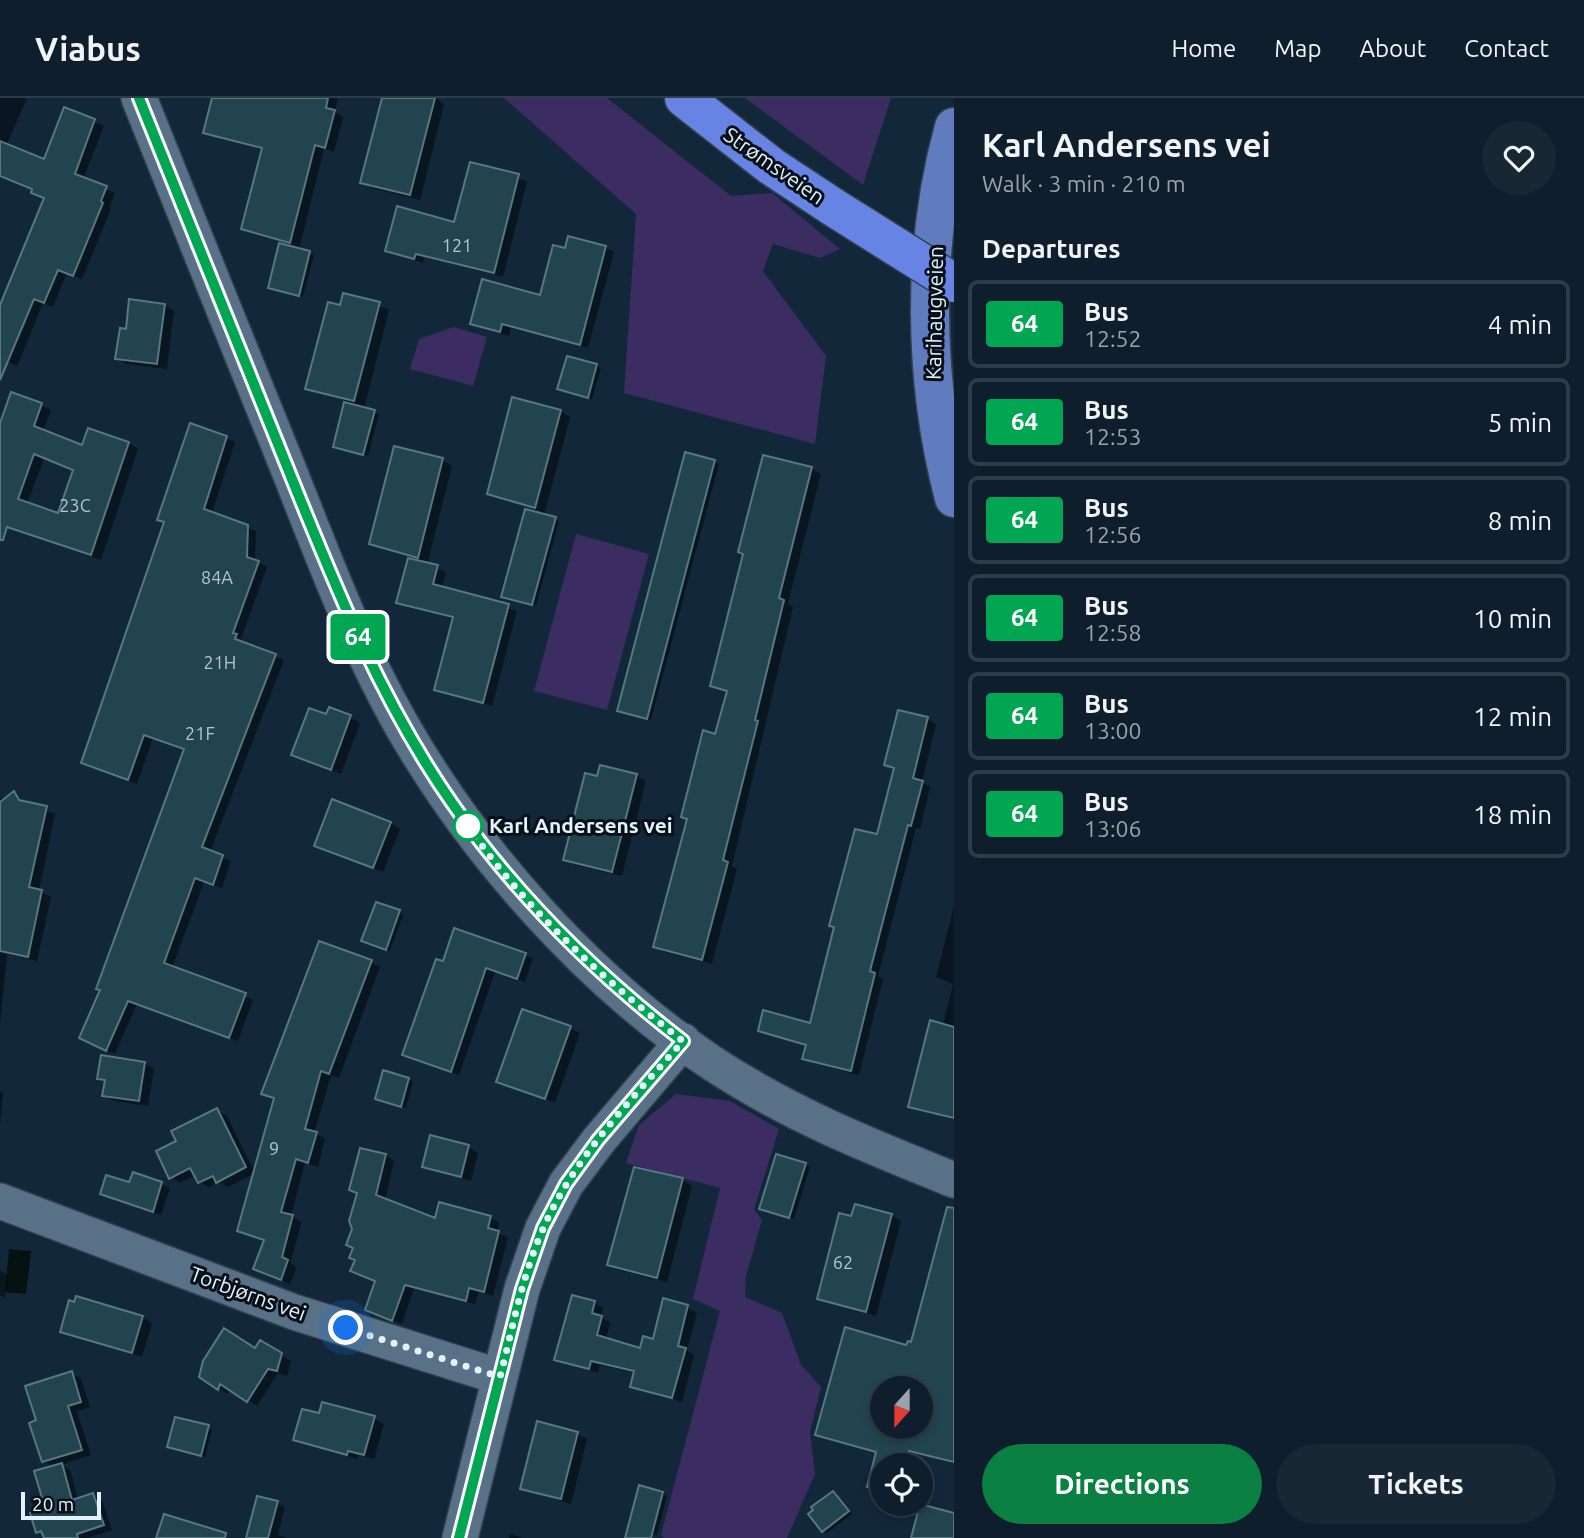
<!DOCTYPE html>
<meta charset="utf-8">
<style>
:root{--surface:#0e1e2c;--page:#172734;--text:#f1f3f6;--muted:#9ba2a9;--line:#2e3c48;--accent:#0b8043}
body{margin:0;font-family:Ubuntu,sans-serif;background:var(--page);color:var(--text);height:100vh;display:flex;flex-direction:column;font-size:26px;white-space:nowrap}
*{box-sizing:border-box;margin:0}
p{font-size:23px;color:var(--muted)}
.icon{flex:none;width:38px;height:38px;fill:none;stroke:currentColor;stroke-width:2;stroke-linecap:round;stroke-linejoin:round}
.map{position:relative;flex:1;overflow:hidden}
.sheet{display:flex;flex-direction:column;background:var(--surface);width:630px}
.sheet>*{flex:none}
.badge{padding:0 14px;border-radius:5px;font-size:24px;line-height:46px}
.needle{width:46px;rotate:201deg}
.tools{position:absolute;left:870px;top:1278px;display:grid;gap:14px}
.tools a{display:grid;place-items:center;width:63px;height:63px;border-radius:50%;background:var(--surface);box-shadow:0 4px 10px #0003,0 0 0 2px var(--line);font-size:35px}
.scale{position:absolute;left:21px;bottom:18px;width:80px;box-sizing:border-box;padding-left:7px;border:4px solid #e4f2fd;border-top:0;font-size:19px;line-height:24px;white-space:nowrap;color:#e4f2fd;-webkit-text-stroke:5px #071018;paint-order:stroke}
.you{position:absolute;width:35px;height:35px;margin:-18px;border:5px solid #fff;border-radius:50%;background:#1a73e8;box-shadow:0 0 0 10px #1a73e833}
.map>.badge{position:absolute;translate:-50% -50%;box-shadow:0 0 0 4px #fff}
h2{padding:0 28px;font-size:26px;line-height:63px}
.round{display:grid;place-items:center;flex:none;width:74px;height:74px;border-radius:37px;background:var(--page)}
.head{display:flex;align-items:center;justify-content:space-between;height:119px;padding:0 28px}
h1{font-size:33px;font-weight:700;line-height:52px}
.primary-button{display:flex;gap:14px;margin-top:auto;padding:14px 28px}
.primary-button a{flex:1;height:80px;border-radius:42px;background:var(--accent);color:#fff;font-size:28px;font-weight:700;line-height:80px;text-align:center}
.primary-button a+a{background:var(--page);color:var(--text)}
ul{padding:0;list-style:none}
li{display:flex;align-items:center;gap:21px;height:88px;margin:0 14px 10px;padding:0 14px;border:4px solid var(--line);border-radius:10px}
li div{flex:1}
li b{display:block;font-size:26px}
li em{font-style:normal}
li .badge{min-width:77px;font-weight:700;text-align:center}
header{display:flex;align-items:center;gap:42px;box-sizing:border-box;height:98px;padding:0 35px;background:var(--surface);border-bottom:2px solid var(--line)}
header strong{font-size:33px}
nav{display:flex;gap:38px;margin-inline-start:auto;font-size:24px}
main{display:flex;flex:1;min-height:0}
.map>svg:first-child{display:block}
</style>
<header>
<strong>Viabus</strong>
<nav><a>Home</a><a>Map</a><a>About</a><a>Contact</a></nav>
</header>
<main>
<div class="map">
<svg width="954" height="1440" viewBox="0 0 954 1440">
<rect width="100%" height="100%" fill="#12283a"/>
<path fill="#3b2c61" d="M 504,0 L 607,0 L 731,98 L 772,95 L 840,151 L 820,160 L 773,146 L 763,173 L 826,258 L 815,346 L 624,295 L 636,116 Z
M 745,0 L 891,0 L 863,87 Z
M 454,229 L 487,239 L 473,288 L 410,271 L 419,241 Z
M 576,436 L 649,456 L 607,612 L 534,593 Z
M 676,996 L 730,1003 L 779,1031 L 754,1111 L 762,1122 L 746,1178 L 745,1199 L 782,1215 L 801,1267 L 821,1289 L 810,1334 L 815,1376 L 787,1440 L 664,1440 L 661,1437 L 720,1213 L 693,1201 L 720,1090 L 626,1065 L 639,1027 Z"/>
<path fill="#061212" d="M 9,1151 L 31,1153 L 26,1196 L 5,1194 Z"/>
<path fill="#0007" fill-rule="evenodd" d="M 0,0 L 27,0 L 6,48 L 45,64 L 65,12 L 104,28 L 83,81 L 115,95 L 109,110 L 111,111 L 82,181 L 67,175 L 53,209 L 43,205 L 17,268 L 0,260 L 0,211 L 46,101 L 34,92 L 0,78 Z
M 214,0 L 338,0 L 335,14 L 343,19 L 334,54 L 324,51 L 299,152 L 314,157 L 303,199 L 270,189 L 293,147 L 243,130 L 263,52 L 205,34 Z
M 397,0 L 435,0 L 444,6 L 420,102 L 372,90 L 362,84 Z
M 472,66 L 527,83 L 503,179 L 424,159 L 423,165 L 387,152 L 456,126 Z
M 605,149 L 614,154 L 588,250 L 511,230 L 509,238 L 472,226 L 541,199 L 566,153 Z
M 345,197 L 389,212 L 364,311 L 379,316 L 368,358 L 335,349 L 346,303 L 308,290 Z
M 164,207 L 174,213 L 167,271 L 127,266 L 117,260 L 127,233 Z
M 596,267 L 601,270 L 592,301 L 559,291 Z
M 41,307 L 51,312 L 43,333 L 84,349 L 129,345 L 138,351 L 101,462 L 0,426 L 0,330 ZM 44,361 L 75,373 L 60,418 L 27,406 Z
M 560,313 L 570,319 L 544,418 L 559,423 L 536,508 L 503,498 L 542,414 L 489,395 Z
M 226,340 L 235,344 L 212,415 L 256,433 L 255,463 L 267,469 L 241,541 L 244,546 L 284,562 L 210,754 L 231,763 L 222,790 L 204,784 L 172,870 L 253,902 L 238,943 L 137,906 L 115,956 L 89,944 L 102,892 L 186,652 L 153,640 L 137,686 L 83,664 Z
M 395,350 L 443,362 L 452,368 L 427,467 L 446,474 L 442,490 L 517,513 L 492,608 L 436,591 L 454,521 L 398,504 L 410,459 L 371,445 Z
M 715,364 L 719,366 L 651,622 L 623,614 Z
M 811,370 L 821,376 L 788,505 L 793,509 L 732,768 L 737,771 L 712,866 L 665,854 L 655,849 L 728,594 L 713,587 Z
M 327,619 L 350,619 L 360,625 L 341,676 L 293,656 Z
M 927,621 L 936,626 L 922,684 L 930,689 L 920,731 L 916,730 L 878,878 L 883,881 L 859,977 L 813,965 L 804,960 L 807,948 L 760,933 L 812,928 L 836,830 L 831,827 L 878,738 L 895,672 L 886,667 Z
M 636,677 L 646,683 L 622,778 L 575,767 L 565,761 L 599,680 Z
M 14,696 L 26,705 L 55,716 L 39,793 L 51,799 L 37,863 L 7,856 L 0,926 L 0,700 L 7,701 Z
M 390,725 L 400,731 L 383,774 L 316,747 Z
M 954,808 L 954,1021 L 910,1008 L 943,927 L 953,886 L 936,879 Z
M 399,814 L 403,817 L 390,853 L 368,845 Z
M 525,857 L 533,861 L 525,884 L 495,874 L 459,977 L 404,956 L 444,865 Z
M 371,864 L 380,869 L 339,980 L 331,977 L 314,1035 L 325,1041 L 318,1069 L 305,1065 L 291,1118 L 302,1124 L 290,1165 L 297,1169 L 290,1186 L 255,1170 L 265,1143 L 239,1132 L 255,1075 L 228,1089 L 219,1084 L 209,1089 L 199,1084 L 196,1077 L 180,1085 L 171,1079 L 179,1043 L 217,1012 L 227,1018 L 255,1075 L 276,1001 L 263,995 Z
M 570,930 L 580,935 L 555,1005 L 499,983 Z
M 144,965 L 154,971 L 148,1008 L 114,1003 L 104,997 L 106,984 L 99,980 Z
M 408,981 L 413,984 L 406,1010 L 377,1001 Z
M 0,994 L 3,995 L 0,1027 Z
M 468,1049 L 478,1055 L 471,1083 L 424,1068 Z
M 386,1057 L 394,1063 L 385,1102 L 436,1122 L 490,1119 L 499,1125 L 497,1134 L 508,1140 L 493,1198 L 479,1194 L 475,1206 L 414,1190 L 402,1226 L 367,1211 L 377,1184 L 352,1173 Z
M 805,1067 L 810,1069 L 794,1121 L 766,1112 Z
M 134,1077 L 170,1090 L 161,1117 L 102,1096 L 130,1086 Z
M 682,1082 L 692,1088 L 667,1184 L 619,1172 L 609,1166 Z
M 891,1117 L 901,1123 L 876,1218 L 819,1200 L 853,1120 Z
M 954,1137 L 954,1242 L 882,1290 L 882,1328 L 920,1328 L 954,1314 L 954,1365 L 916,1355 L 912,1367 L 882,1367 L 882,1394 L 877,1393 L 869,1388 L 878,1355 L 817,1337 L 911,1250 Z
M 0,1172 L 8,1177 L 5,1199 L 0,1198 Z
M 664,1202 L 697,1214 L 687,1252 L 694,1257 L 682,1304 L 632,1288 L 635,1275 L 600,1267 L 598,1275 L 556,1261 L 594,1205 L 603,1210 L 601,1219 L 610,1225 L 606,1241 L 641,1252 L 654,1243 Z
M 142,1219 L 152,1225 L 142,1259 L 62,1233 Z
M 261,1245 L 291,1263 L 287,1278 L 278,1275 L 257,1308 L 229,1290 L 228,1296 L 201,1279 L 256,1252 Z
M 71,1275 L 81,1281 L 90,1309 L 77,1314 L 91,1357 L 61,1367 L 70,1372 L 78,1401 L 93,1397 L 102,1402 L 112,1432 L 87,1440 L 46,1440 L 38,1433 L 47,1411 L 54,1369 L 43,1363 L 39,1324 Z
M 320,1317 L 374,1320 L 384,1326 L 374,1361 L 358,1357 L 357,1361 L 295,1341 Z
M 208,1329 L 212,1332 L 205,1359 L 169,1348 Z
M 577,1336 L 587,1341 L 571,1406 L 522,1390 Z
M 662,1395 L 667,1398 L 657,1437 L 634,1432 Z
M 833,1395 L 852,1416 L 827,1435 L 823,1433 L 816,1413 Z
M 277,1405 L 285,1409 L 278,1437 L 288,1440 L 248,1440 Z
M 510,1436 L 523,1440 L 509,1440 Z"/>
<path fill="#22444e" stroke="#557883" stroke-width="2" fill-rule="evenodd" d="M 212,0 L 328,0 L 326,10 L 335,12 L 325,50 L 315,47 L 290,145 L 241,131 L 262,50 L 203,35 Z
M 382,0 L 435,0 L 410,97 L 360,85 Z
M 64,9 L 95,21 L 75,76 L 107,88 L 101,103 L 103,105 L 73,178 L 58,172 L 44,205 L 34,201 L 0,282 L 0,207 L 44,100 L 31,95 L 32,91 L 0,78 L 0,43 L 44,61 Z
M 470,64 L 519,76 L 494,175 L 416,156 L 414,161 L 385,153 L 397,108 L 454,124 Z
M 568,138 L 606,148 L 580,247 L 502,226 L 500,234 L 470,226 L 482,181 L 540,197 L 553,147 L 565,150 Z
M 279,145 L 310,153 L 299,198 L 268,190 Z
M 343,195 L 380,204 L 354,303 L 305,291 L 328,204 L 340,207 Z
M 129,201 L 165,206 L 157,266 L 115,261 L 120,230 L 126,231 Z
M 567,258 L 597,266 L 588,300 L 557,291 Z
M 11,294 L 42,305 L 34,328 L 82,347 L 88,330 L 129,344 L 91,457 L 7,429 L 3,442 L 0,442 L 0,325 ZM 34,356 L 73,372 L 58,415 L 18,401 Z
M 512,299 L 561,312 L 535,410 L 487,396 Z
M 344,304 L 375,312 L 363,357 L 333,349 Z
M 190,325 L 227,338 L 204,411 L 248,427 L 247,459 L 259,463 L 233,535 L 237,536 L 235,541 L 276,556 L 202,749 L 223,757 L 213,787 L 195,780 L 164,865 L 246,895 L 229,940 L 128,903 L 106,953 L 79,940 L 100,892 L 96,891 L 184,651 L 144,637 L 128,682 L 81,665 L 164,424 L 157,422 Z
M 394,348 L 443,360 L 418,460 L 369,446 Z
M 685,354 L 715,362 L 647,621 L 617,613 Z
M 763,357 L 812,369 L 779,500 L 784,502 L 755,622 L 758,623 L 723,762 L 728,764 L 702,862 L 653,849 L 687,721 L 681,719 L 703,632 L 715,636 L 727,593 L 710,588 L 743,456 L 738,454 Z
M 525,411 L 556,419 L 532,507 L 501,499 Z
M 408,460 L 438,467 L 433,486 L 509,506 L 483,605 L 434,592 L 453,519 L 396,505 Z
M 329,609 L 351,617 L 331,672 L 291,657 L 309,610 L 326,616 Z
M 898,612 L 928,619 L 913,680 L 923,683 L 911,728 L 908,727 L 870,873 L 875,875 L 851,973 L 802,961 L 806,947 L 758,933 L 763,912 L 810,925 L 834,829 L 829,828 L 855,731 L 877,736 L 894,670 L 884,667 Z
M 600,667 L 637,676 L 612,774 L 563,762 L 585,675 L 597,678 Z
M 14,693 L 19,702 L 47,708 L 29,789 L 42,792 L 28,859 L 0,853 L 0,704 Z
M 332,701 L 391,724 L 373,770 L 314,748 Z
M 376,804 L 400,812 L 386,852 L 361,843 Z
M 454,830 L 526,855 L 517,881 L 486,870 L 451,974 L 402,957 L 436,861 L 443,863 Z
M 319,843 L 372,862 L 329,976 L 321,973 L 305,1031 L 317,1034 L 308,1065 L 296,1061 L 281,1114 L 293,1117 L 282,1159 L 288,1162 L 281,1182 L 253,1171 L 264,1142 L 237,1133 L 274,1000 L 261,996 Z
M 522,911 L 571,928 L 545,1001 L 496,984 Z
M 930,922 L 954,929 L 954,1020 L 908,1009 Z
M 101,957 L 145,964 L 139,1003 L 102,998 L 105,982 L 97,981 Z
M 383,972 L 409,980 L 401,1009 L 375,1001 Z
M 217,1010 L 246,1069 L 216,1085 L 213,1078 L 198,1085 L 190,1070 L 169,1081 L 156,1053 L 176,1043 L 171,1033 Z
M 430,1037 L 469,1047 L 461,1079 L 422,1069 Z
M 360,1050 L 386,1056 L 376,1097 L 435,1120 L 439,1104 L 491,1118 L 488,1130 L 499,1133 L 484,1194 L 469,1190 L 466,1203 L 405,1187 L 392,1223 L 365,1212 L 375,1183 L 350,1173 L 355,1162 L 349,1160 L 353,1150 L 346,1147 L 352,1131 L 349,1123 L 357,1095 L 349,1092 Z
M 776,1056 L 806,1065 L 789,1120 L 759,1111 Z
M 634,1069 L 683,1080 L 657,1180 L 607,1167 Z
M 133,1074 L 162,1084 L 153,1114 L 100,1096 L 106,1077 L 129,1084 Z
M 855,1106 L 892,1116 L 866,1214 L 817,1201 L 839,1115 L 851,1118 Z
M 947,1109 L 954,1110 L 954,1364 L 909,1353 L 905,1367 L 882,1367 L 882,1393 L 867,1389 L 876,1354 L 815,1337 L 845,1229 L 906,1247 L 908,1243 L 911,1244 ZM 882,1290 L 920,1290 L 920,1328 L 882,1328 Z
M 572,1197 L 595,1203 L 592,1215 L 602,1218 L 597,1237 L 640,1250 L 643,1238 L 653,1241 L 663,1200 L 688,1207 L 678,1248 L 686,1250 L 672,1300 L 630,1289 L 634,1273 L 591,1263 L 589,1271 L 554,1262 Z
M 76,1198 L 143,1218 L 132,1255 L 60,1234 L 69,1202 L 74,1204 Z
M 224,1230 L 255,1250 L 260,1242 L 282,1255 L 277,1273 L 268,1271 L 247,1304 L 220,1286 L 218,1292 L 199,1279 L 203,1263 Z
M 72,1273 L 81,1304 L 68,1308 L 82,1352 L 42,1364 L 29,1325 L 36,1322 L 25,1288 Z
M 322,1304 L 375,1318 L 364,1357 L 348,1353 L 347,1357 L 293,1342 L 302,1311 L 319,1315 Z
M 175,1319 L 209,1327 L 201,1358 L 167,1349 Z
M 537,1323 L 578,1334 L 561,1401 L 520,1391 Z
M 62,1365 L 72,1402 L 93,1395 L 104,1427 L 77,1436 L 78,1440 L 44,1440 L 41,1433 L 36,1435 L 30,1415 L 45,1410 L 34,1373 Z
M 639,1387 L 663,1394 L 651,1440 L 625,1440 Z
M 833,1393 L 849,1413 L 822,1434 L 808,1416 L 813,1412 L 811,1409 Z
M 257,1398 L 278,1403 L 268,1440 L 246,1440 Z
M 920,1406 L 954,1415 L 954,1440 L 911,1440 Z
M 164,1416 L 226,1435 L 225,1440 L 156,1440 Z"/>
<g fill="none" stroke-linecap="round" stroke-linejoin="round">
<defs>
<path id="minor" d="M 139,0 C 186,118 234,237 282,355 C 319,447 353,542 402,628 C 475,755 589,884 712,965 C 791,1017 867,1047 954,1082
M 0,1103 L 294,1214 L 500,1279
M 460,1440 L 522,1191 L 543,1130 L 566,1086 L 599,1042 L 683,943"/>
<path id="major" d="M 954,29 C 921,148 923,282 954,400"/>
<path id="highway" d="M 684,0 L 771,68 L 833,109"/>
</defs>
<use href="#minor" stroke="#324251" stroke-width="38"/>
<use href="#major" stroke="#324251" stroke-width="41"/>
<use href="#highway" stroke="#324251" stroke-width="41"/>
<use href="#minor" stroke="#597186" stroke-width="35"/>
<use href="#major" stroke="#617cbe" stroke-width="38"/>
<use href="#highway" stroke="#6783e4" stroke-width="38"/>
<defs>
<path id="highway-bridge" d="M 833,109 L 954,185"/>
</defs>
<use href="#highway-bridge" stroke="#324251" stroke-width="41" stroke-linecap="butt"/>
<use href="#highway-bridge" stroke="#6783e4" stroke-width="38"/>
</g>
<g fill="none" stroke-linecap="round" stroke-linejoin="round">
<defs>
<path id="line" d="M 139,0 C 187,120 236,241 284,361 C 332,480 378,599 452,705 C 515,796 595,875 683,943 L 598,1042 L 566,1086 L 543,1130 L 522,1191 L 459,1440"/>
</defs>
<use href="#line" stroke="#fff" stroke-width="16"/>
<use href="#line" stroke="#00a651" stroke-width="10"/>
<path stroke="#e4f2fd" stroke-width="7" stroke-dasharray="0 12.6" d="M 346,1230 L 500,1279 C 513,1229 522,1178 543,1131 C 574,1059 632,1001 683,943 C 604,882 525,811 468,728"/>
</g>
<circle fill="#fff" stroke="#00a651" stroke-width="3.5" cx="468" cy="728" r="14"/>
<g text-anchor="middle" stroke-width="6" stroke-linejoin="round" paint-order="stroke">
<g font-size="18" fill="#b4c6d1">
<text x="457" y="154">121</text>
<text x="75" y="414">23C</text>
<text x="217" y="486">84A</text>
<text x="220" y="571">21H</text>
<text x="200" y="642">21F</text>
<text x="274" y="1057">9</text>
<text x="843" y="1171">62</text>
</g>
<g font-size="21" fill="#e4f2fd" stroke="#071018">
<text transform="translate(774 68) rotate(35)" y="7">Strømsveien</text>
<text transform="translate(935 215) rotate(-89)" y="7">Karihaugveien</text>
<text transform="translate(248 1196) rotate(20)" y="7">Torbjørns vei</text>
</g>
<g font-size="21" font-weight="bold" fill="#e4f2fd" stroke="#071018" text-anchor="start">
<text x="489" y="735">Karl Andersens vei</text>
</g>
</g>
</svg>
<div class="tools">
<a><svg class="needle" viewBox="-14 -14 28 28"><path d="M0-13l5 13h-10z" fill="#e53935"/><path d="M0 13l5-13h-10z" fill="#9ba2a9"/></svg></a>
<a><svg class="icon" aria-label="locate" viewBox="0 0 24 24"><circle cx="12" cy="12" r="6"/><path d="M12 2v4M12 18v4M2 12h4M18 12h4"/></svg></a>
</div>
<div class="scale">20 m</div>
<div class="you" style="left:346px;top:1230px"></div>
<b class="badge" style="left:358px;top:539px;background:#00a651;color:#fff">64</b>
</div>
<section class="sheet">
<div class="head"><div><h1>Karl Andersens vei</h1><p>Walk · 3 min · 210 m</p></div><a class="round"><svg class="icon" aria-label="heart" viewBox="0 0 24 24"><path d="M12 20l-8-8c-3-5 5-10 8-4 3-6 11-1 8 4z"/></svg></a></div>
<h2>Departures</h2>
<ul>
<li><span class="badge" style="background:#00a651;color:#fff">64</span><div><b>Bus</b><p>12:52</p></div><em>4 min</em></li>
<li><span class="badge" style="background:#00a651;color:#fff">64</span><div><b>Bus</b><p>12:53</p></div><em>5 min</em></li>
<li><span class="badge" style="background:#00a651;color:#fff">64</span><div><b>Bus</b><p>12:56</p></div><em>8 min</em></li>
<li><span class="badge" style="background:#00a651;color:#fff">64</span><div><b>Bus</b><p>12:58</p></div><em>10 min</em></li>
<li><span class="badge" style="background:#00a651;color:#fff">64</span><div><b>Bus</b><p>13:00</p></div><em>12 min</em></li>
<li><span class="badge" style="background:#00a651;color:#fff">64</span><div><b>Bus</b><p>13:06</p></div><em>18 min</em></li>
</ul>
<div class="primary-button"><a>Directions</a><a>Tickets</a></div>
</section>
</main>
